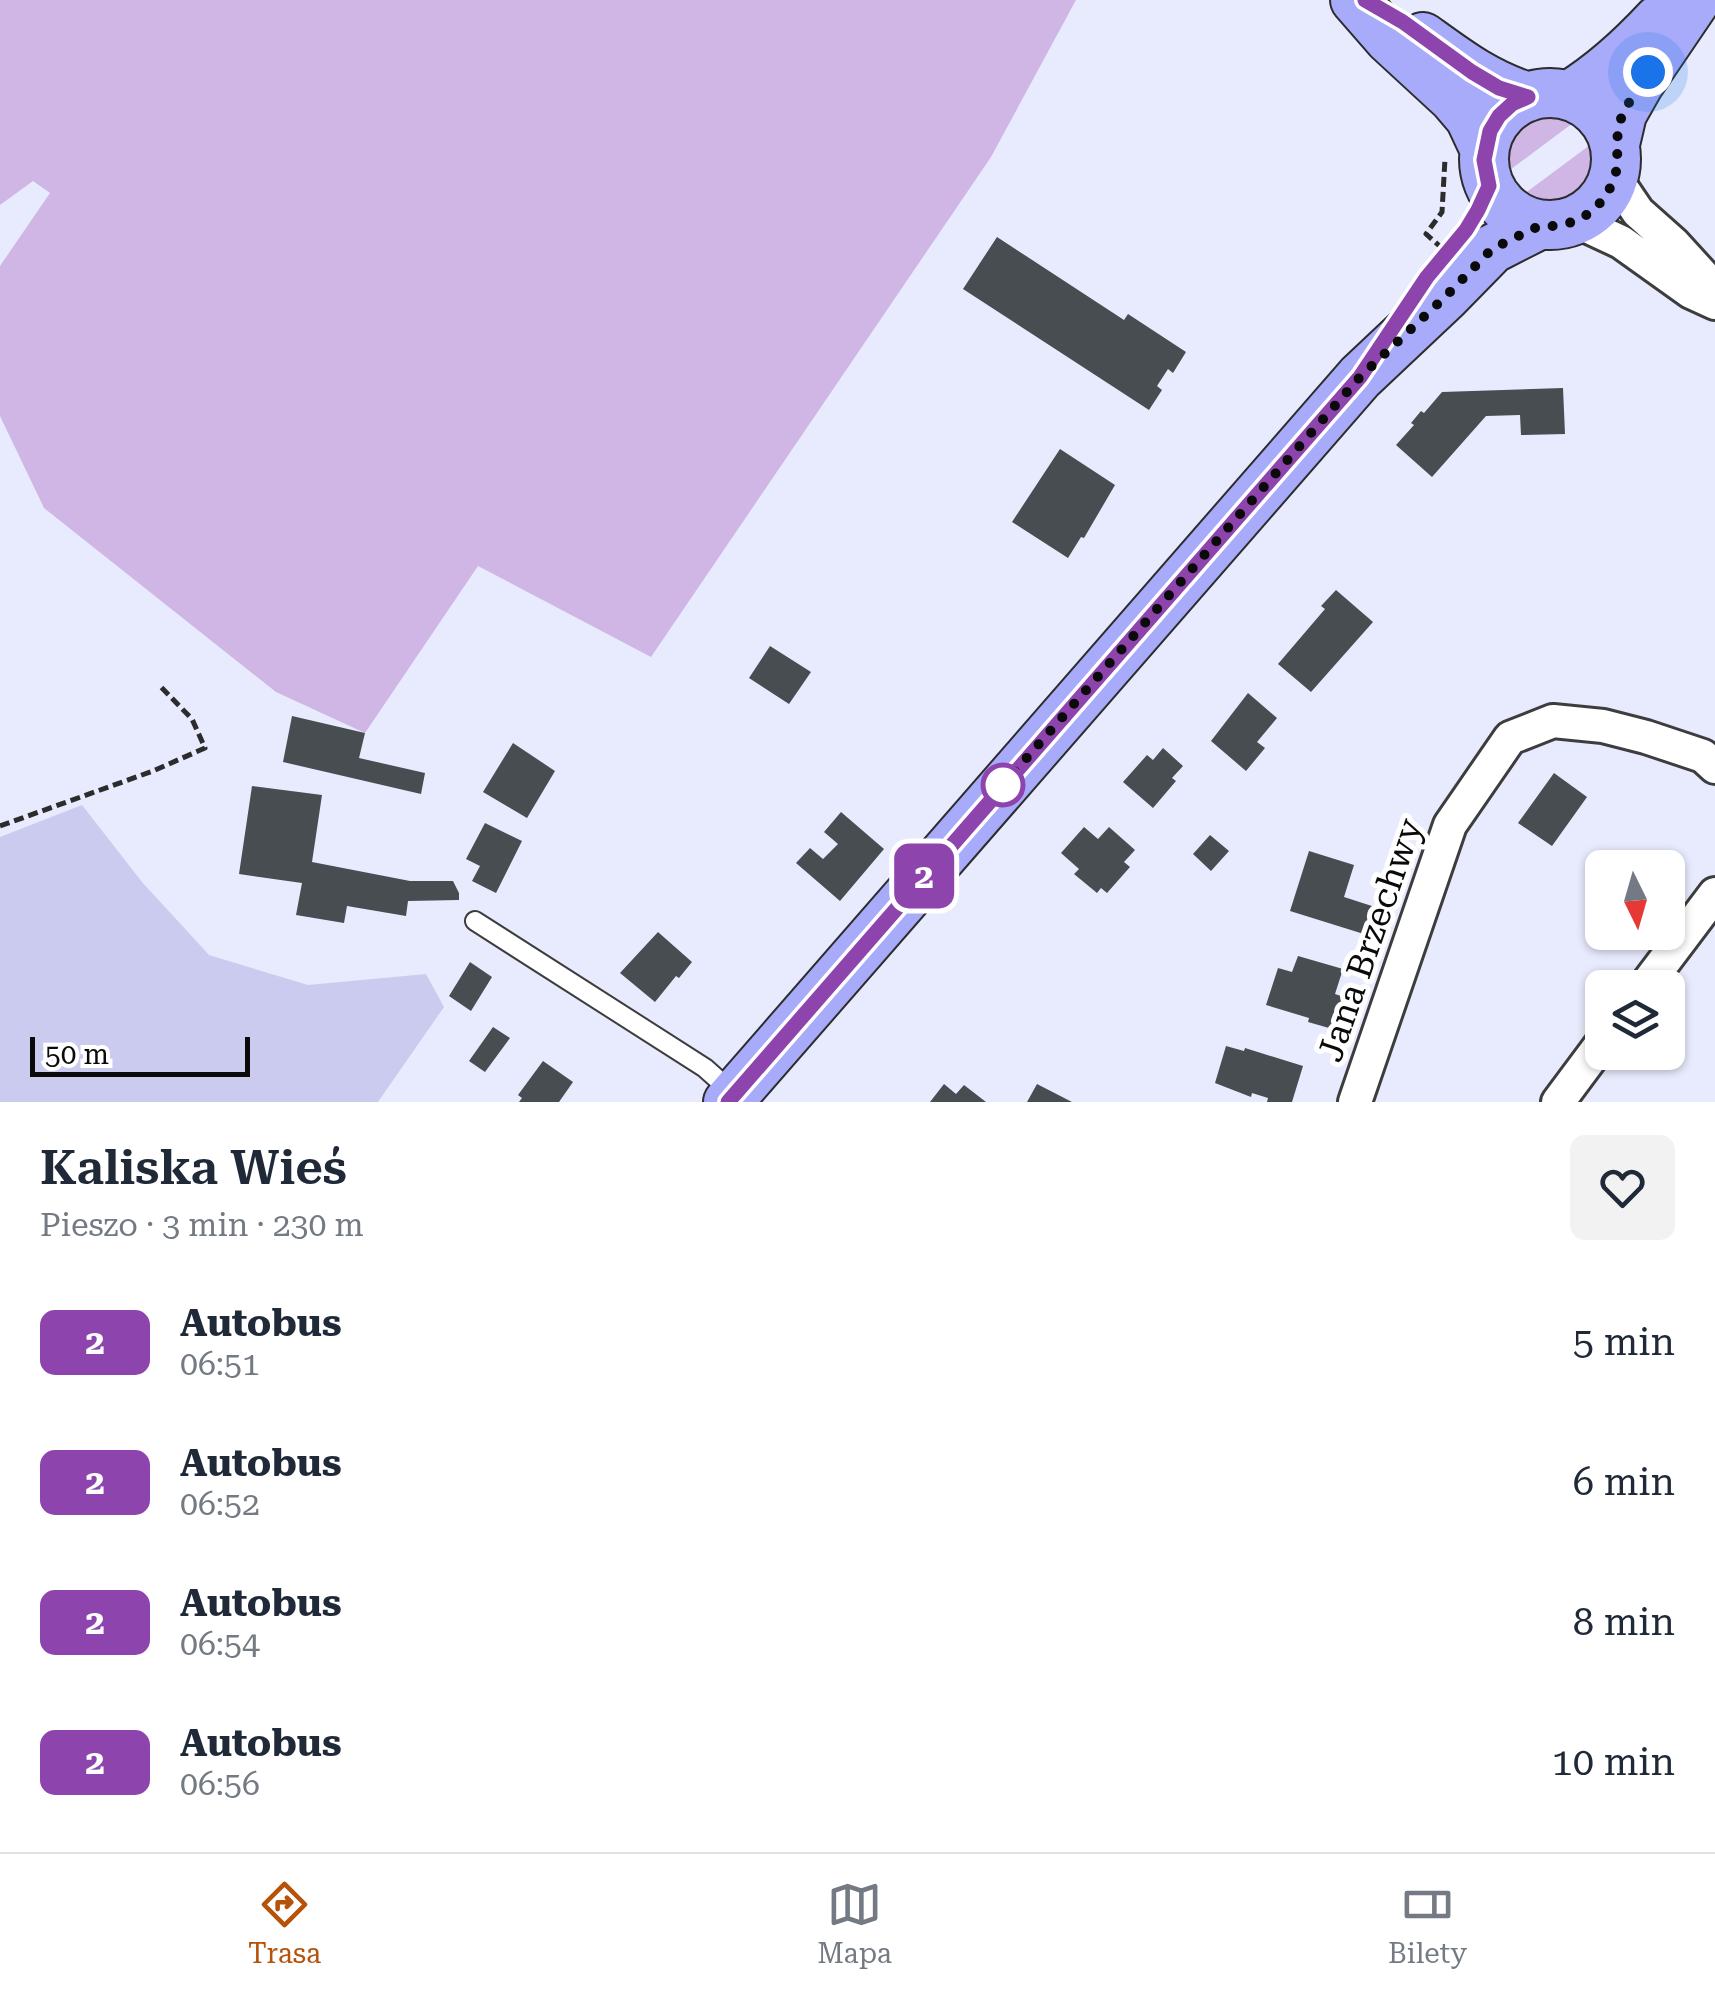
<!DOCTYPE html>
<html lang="pl">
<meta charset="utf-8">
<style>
:root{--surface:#fff;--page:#f2f2f3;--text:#1f2937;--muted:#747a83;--line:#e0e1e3;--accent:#b45309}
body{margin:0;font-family:"Roboto Serif",serif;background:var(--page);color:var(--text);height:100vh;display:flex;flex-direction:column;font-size:38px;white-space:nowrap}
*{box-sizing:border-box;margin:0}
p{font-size:32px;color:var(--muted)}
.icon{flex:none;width:55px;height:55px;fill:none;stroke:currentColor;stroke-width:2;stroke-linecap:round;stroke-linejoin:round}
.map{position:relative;height:1102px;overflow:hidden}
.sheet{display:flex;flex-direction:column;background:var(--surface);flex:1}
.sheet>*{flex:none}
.badge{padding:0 20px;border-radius:15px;font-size:35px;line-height:65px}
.needle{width:65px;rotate:175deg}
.tools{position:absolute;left:1585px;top:850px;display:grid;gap:20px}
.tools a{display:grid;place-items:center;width:100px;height:100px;border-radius:15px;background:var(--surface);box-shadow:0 2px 8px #0004;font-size:50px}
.scale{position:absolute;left:30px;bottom:25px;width:220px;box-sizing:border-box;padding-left:10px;border:5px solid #0a0a0a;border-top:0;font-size:28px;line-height:35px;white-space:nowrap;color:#0a0a0a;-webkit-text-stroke:8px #fff;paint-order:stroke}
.you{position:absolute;width:50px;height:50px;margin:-25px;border:8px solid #fff;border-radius:50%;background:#1a73e8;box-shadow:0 0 0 15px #1a73e833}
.map>.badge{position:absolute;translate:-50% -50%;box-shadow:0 0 0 5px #fff}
.round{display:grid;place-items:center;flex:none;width:105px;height:105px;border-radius:15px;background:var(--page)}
.headline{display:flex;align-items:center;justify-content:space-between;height:170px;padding:0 40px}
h1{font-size:48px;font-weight:600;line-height:75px}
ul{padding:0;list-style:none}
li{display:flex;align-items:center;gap:30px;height:140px;padding:0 40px}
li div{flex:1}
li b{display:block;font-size:38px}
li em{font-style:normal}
li .badge{min-width:110px;font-weight:700;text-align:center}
.tabs{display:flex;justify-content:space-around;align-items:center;height:140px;border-top:2px solid var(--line);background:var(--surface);font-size:28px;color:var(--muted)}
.tabs a{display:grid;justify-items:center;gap:5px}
.tabs .active{color:var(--accent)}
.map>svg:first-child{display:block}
</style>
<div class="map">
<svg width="1715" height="1102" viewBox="0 0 1715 1102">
<rect width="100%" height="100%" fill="#e8ebfd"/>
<path fill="#cbcbf0" d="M 82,805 L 142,882 L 209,955 L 308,985 L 426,974 L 444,1007 L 378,1102 L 0,1102 L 0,837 Z"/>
<path fill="#cfb6e4" d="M 0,0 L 1076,0 L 991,157 L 651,657 L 478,566 L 365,733 L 276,692 L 44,508 L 0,416 L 0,266 L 50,193 L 33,181 L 0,205 Z
M 1538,112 L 1554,112 L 1577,120 L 1503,175 C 1498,142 1505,124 1538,112 Z
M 1594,142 C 1606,193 1563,217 1520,197 Z"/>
<path fill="#474d51" d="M 997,237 L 1124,320 L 1128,314 L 1186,352 L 1173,373 L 1168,369 L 1157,386 L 1162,390 L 1149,410 L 963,289 Z
M 1563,388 L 1565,434 L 1521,435 L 1520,415 L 1486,416 L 1432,477 L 1396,445 L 1414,425 L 1411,423 L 1421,411 L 1424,413 L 1442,392 Z
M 1060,449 L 1115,485 L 1084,538 L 1081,537 L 1068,558 L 1012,522 Z
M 1336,590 L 1373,622 L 1311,692 L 1278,664 L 1325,609 L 1321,606 Z
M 770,646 L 811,672 L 789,704 L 749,678 Z
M 1248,693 L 1277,718 L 1257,742 L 1265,748 L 1246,771 L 1211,741 Z
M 292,716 L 365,733 L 359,758 L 425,773 L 421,794 L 283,762 Z
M 513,743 L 555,771 L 527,818 L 483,792 Z
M 1163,748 L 1183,766 L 1172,778 L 1176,781 L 1153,808 L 1123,782 L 1147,755 L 1153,760 Z
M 1554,773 L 1587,797 L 1552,846 L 1518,823 Z
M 252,786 L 322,795 L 312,862 L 410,881 L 453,881 L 459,893 L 459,900 L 408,901 L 406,916 L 347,906 L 344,923 L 296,915 L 302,883 L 239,874 Z
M 841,812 L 884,849 L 840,901 L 796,863 L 810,848 L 823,859 L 838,844 L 824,832 Z
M 485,823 L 522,841 L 496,893 L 472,881 L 480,866 L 466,859 Z
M 1084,827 L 1098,839 L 1109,827 L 1135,850 L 1124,862 L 1130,867 L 1107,893 L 1101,888 L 1097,893 L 1074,874 L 1079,869 L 1061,853 Z
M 1210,835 L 1229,851 L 1211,871 L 1193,854 Z
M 1309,851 L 1354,865 L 1344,897 L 1375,907 L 1367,935 L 1290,911 Z
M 658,932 L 692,962 L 679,978 L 676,976 L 655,1002 L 620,973 Z
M 1298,956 L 1343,969 L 1335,994 L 1347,998 L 1336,1030 L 1308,1022 L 1309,1018 L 1266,1005 L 1278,968 L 1292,972 Z
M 470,962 L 492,977 L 471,1011 L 449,996 Z
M 493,1027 L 510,1038 L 485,1072 L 469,1061 Z
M 1226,1046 L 1244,1051 L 1245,1048 L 1303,1066 L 1292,1102 L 1267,1102 L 1268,1098 L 1252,1093 L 1251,1097 L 1215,1083 Z
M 543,1061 L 573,1082 L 559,1102 L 519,1102 L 522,1098 L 518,1095 Z
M 944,1084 L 956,1094 L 964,1085 L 986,1102 L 930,1102 Z
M 1037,1084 L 1072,1102 L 1027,1102 Z"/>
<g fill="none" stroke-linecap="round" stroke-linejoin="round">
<defs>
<path id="lane" d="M 475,921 L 705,1068 L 734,1094"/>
<path id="street" d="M 1615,178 L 1638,212 L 1674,244 L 1715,289
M 1576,221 L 1621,242 L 1691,292 L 1715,303
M 1644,988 L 1715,894
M 1355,1102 L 1450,825 L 1510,738 L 1553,721 L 1603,726 L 1646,737 L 1703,756 L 1715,767
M 1558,1102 L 1602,1043"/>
<path id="secondary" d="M 1355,0 L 1389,39 L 1453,98 L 1470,118 L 1484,148
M 1423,37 C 1459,63 1485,83 1528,97
M1484 159a66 66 0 1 1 132 0a66 66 0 1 1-132 0Z
M 1570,95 C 1604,74 1631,49 1658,20
M 1615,144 L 1622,114 L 1639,84 L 1696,0
M 728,1102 L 1360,377 L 1446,296 L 1492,249 L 1539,225"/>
</defs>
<use href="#lane" stroke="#3d3d3d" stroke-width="22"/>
<use href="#street" stroke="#3d3d3d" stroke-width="38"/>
<use href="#secondary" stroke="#2c2c2c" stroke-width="52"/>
<path stroke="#2c2c2c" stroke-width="5" stroke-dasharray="10 5" stroke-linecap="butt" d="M 1443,249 L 1426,234 L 1442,212 L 1445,159
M 0,826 L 153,771 L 205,748 L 192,719 L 158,684"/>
<use href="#lane" stroke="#fff" stroke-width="18"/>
<use href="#street" stroke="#fff" stroke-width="32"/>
<use href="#secondary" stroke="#a8abf9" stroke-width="48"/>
</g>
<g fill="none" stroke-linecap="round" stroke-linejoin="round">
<defs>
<path id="line" d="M 728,1102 L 1360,377 L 1427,277 L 1466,230 L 1478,210 L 1489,186 L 1484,160 L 1490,131 L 1499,116 L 1512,104 L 1528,97 L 1499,88 L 1472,72 L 1403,22 L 1365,0"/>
</defs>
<use href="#line" stroke="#fff" stroke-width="22"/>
<use href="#line" stroke="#8e44ad" stroke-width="15"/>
<path stroke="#0a0a0a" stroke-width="10" stroke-dasharray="0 18" d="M 1003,785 L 1360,377 L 1446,296 L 1492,249 L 1539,226 L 1558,226 L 1576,221 L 1593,211 L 1606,196 L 1615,178 L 1618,160 L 1616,144 L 1622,114 L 1648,72"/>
</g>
<circle fill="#fff" stroke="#8e44ad" stroke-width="5" cx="1003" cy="785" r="20"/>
<g text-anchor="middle" stroke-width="10" stroke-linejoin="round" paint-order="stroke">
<g font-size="35" fill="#0a0a0a" stroke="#fff">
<text transform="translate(1370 940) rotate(-71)" y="12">Jana Brzechwy</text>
</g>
</g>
</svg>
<div class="tools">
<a><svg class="needle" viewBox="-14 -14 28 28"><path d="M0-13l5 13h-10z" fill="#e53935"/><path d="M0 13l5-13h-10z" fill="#747a83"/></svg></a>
<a><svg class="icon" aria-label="layers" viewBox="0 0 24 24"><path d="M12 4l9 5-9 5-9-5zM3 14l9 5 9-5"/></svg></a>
</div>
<div class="scale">50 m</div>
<div class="you" style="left:1648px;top:72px"></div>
<b class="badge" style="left:924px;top:876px;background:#8e44ad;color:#fff">2</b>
</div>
<section class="sheet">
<div class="headline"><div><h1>Kaliska Wieś</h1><p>Pieszo · 3 min · 230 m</p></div><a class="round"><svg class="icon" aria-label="heart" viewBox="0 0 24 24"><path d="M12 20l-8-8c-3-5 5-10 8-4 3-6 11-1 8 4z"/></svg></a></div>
<ul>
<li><span class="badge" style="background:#8e44ad;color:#fff">2</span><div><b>Autobus</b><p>06:51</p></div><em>5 min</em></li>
<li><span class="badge" style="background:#8e44ad;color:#fff">2</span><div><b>Autobus</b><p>06:52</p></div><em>6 min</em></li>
<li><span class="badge" style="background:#8e44ad;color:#fff">2</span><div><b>Autobus</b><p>06:54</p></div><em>8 min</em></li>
<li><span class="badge" style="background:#8e44ad;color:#fff">2</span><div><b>Autobus</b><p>06:56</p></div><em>10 min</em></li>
</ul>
</section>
<nav class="tabs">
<a class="active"><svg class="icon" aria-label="directions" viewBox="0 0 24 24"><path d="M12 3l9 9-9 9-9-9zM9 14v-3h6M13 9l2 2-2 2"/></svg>Trasa</a>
<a><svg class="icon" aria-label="map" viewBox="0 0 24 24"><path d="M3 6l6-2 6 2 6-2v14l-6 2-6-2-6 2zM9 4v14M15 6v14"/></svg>Mapa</a>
<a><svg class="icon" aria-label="tickets" viewBox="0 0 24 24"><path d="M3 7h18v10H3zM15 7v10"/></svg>Bilety</a>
</nav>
